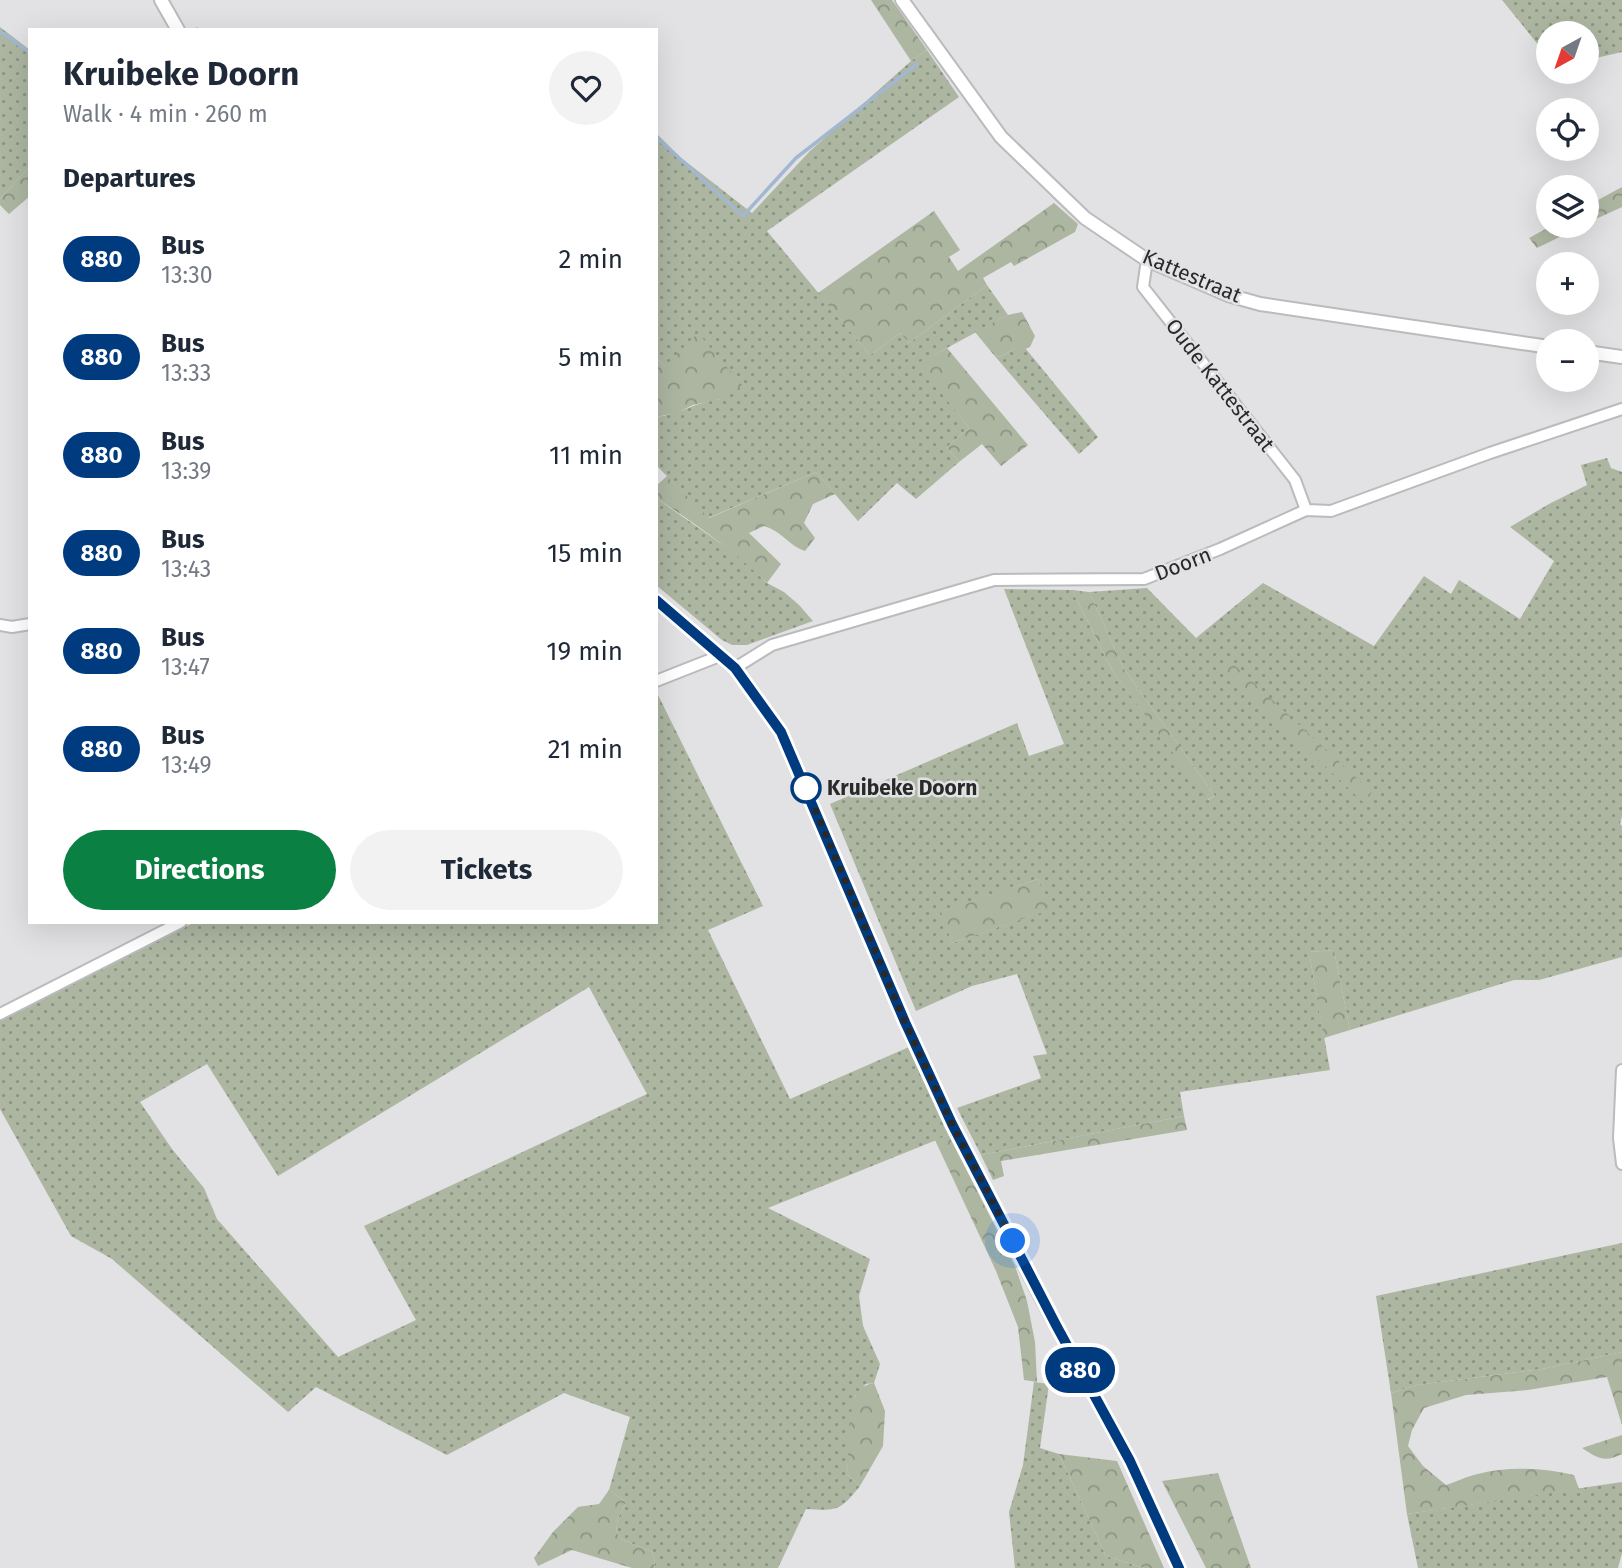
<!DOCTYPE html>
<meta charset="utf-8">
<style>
:root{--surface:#fff;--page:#f2f2f3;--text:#1f2937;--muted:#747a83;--accent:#0b8043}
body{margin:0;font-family:"Fira Sans",sans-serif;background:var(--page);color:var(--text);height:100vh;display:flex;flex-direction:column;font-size:26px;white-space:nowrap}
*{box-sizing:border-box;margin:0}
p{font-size:23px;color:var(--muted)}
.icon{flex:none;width:38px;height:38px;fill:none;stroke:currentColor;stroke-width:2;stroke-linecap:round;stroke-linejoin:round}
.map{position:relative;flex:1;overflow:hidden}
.sheet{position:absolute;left:28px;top:28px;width:630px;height:896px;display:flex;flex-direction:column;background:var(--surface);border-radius:0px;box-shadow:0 7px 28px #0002}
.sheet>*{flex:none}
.badge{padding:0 14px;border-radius:23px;font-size:24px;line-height:46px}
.needle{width:46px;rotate:220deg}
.fabs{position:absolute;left:1536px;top:21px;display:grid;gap:14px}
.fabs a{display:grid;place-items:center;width:63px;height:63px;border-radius:50%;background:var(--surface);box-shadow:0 7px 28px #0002;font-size:35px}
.you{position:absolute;width:35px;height:35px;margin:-18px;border:5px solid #fff;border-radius:50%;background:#1a73e8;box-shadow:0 0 0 10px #1a73e833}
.map>.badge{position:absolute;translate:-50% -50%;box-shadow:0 0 0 4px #fff}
h2{padding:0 35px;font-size:26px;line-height:63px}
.round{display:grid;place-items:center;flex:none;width:74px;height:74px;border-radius:37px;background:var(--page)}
.summary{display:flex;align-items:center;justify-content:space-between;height:119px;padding:0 35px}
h1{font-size:33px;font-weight:700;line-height:52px}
.primary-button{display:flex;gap:14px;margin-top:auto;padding:14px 35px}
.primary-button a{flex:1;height:80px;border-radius:42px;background:var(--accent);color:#fff;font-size:28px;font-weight:700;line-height:80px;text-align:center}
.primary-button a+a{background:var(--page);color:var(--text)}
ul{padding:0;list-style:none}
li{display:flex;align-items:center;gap:21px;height:98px;padding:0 35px}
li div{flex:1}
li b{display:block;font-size:26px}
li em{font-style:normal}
li .badge{min-width:77px;font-weight:700;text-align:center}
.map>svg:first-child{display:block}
</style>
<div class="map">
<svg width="1622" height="1568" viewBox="0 0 1622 1568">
<defs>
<pattern id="grass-dots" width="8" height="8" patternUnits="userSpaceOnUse" patternTransform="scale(1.75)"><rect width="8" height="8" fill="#acb6a1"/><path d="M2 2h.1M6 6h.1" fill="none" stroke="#8c9483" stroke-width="1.8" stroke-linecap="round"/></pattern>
<pattern id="forest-crowns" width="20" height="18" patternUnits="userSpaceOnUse" patternTransform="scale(1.75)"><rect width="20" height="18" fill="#acb6a1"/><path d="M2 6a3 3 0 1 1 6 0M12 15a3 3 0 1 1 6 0" fill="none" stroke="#8c9483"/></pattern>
</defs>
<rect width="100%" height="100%" fill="#e2e1e4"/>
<path fill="url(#grass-dots)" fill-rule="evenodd" d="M 1502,0 L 1622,0 L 1622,52 L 1587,60 L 1587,33 L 1549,33 L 1549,58 Z
M 0,27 L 30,50 L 30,166 L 0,199 Z
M 927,50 L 959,97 L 767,231 L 870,355 L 900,333 L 909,343 L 987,285 L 1008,315 L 919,363 L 969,428 L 947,447 L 959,462 L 916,499 L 897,483 L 858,521 L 816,472 L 708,518 L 656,465 L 656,417 C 678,415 698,401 721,399 L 665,366 L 656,358 L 656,133 L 680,157 L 752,213 L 810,151 L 911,61 Z
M 1014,349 L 1026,349 L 1098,437 L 1079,454 L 993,354 L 1000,357 Z
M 1607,458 L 1611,468 L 1622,472 L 1622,816 L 1620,824 L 1622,826 L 1622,957 L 1539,980 L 1514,980 L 1350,1030 L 1334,950 L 1309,952 L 1330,1070 L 1180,1092 L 1184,1116 L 981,1155 L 957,1108 L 1041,1078 L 1033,1056 L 1047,1054 L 1017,974 L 972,986 L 916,1011 L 830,804 L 1017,723 L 1029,756 L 1064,744 L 1004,589 L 1072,590 L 1112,670 L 1208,800 L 1215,796 L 1124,669 L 1089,592 L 1147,588 L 1196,638 L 1263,583 L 1374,646 L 1424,576 L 1451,594 L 1459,580 L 1520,619 L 1554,561 L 1510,527 L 1549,504 L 1587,485 L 1581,465 ZM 1038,879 L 1048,910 L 952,943 L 942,912 Z
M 656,498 L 739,556 L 767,583 L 784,592 L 799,605 L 813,621 L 747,645 L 732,645 L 722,640 L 656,585 Z
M 656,691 L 763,906 L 708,930 L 790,1099 L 909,1047 L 949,1135 L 768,1208 L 870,1259 L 859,1296 L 863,1326 L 880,1364 L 874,1383 L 866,1384 L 855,1396 L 847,1474 L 860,1486 C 840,1511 837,1511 806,1509 L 778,1568 L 654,1568 L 655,1562 L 652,1552 L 621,1539 L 616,1532 L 618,1518 L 626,1502 L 609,1490 L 630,1417 L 564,1393 L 447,1455 L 316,1387 L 288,1412 L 112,1259 L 71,1236 L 0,1109 L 0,1021 L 195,922 L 656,922 ZM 589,987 L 647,1094 L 364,1226 L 416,1320 L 338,1357 L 217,1219 L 204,1188 L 172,1149 L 140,1102 L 207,1064 L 278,1176 Z
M 1622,1243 L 1622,1352 L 1542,1369 L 1417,1385 L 1391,1393 L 1376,1296 Z
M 1034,1382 L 1049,1384 L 1040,1448 L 1059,1454 L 1106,1556 L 1144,1568 L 1015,1568 L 1009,1512 L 1023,1465 Z
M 1622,1482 L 1622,1553 L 1618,1568 L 1418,1568 L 1407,1514 Z"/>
<path fill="url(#forest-crowns)" d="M 871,0 L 892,0 L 927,50 L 911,61 Z
M 30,166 L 30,196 L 9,214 L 0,205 L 0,199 Z
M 1622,187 L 1622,207 L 1587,223 L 1587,206 Z
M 1054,203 L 1078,224 L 1075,232 L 1014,266 L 1011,262 L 983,278 L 987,285 L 909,343 L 900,333 L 870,355 L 818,293 L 934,211 L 960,250 L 949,257 L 958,271 Z
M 1551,226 L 1582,226 L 1537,248 L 1529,238 Z
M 1022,312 L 1035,336 L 1030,347 L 1023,350 L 1014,349 L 1000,357 L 993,354 L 975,332 L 1008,315 Z
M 698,333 L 743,386 L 721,399 L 693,405 L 676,413 L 656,417 L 656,358 L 665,366 Z
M 947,348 L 1028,445 L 1001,466 L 982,444 L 959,462 L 947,447 L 969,428 L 918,363 Z
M 816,472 L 835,494 L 813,504 L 804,523 L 815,538 L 805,551 C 788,545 783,532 764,526 L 749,533 L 781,564 L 767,583 C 733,550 696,524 656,498 L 656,486 L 667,476 L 709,518 Z
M 1072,590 L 1089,592 L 1124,669 L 1215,796 L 1207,800 L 1112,670 Z
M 1232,663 L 1372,792 L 1364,803 L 1224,671 Z
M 1038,879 L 1049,910 L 952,943 L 941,912 Z
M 1334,950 L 1350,1030 L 1324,1038 L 1309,952 Z
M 1184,1116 L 1187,1130 L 1001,1161 L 1004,1176 L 993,1180 L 981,1155 Z
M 949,1135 L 1015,1266 L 1027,1301 L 1035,1342 L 1037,1382 L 1024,1380 L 1018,1327 L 996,1271 L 935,1140 Z
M 1622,1352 L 1622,1425 L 1607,1377 L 1528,1390 L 1466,1395 L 1424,1408 L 1412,1430 L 1408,1446 L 1423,1466 L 1446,1485 C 1456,1482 1467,1476 1478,1474 C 1509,1466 1543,1468 1574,1475 L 1579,1489 L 1407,1514 L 1391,1393 L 1417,1385 L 1542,1369 Z
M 874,1383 L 885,1411 L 883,1446 L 860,1486 L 847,1474 C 849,1457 848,1408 856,1395 C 859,1388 867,1384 874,1383 Z
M 1622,1435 L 1622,1454 C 1605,1463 1597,1458 1582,1448 Z
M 1059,1454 L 1117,1461 L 1164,1568 L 1144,1568 L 1106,1556 Z
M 1218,1473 L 1251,1568 L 1206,1568 L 1162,1481 Z
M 609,1490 L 626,1502 L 618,1518 L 616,1532 L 621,1539 L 652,1552 L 655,1562 L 654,1568 L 632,1568 L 572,1550 L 538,1566 L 534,1558 L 553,1532 L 578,1507 L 599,1504 Z"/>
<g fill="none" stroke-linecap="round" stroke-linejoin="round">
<path stroke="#a2b7d0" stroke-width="3.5" d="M 197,29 L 197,30
M 0,31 L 30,53
M 656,137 L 743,216 L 796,158 L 917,64"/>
<defs>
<path id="minor" d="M 1147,260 L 1143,287 L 1295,480 L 1306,510
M 0,625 L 12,627 L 30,624
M 735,668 L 772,645 L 994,580 L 1144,579 L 1220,549 L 1306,510 L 1331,511 L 1490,453 L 1622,409
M 656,681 L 722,655
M 0,1014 L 181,922
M 1622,1070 L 1619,1138 L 1622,1164"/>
<path id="tertiary" d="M 161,0 L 178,30
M 902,0 L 1001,137 L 1085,218 L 1147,260 L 1228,295 L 1260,304 L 1549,347
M 1587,352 L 1622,357
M 656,600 L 735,668 L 781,732 L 905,1022 L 952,1124 L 1044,1303 L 1130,1461 L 1179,1568"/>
</defs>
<use href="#minor" stroke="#bbbabd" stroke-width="14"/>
<use href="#tertiary" stroke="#bbbabd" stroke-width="16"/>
<use href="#minor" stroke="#fff" stroke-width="10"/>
<use href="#tertiary" stroke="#fff" stroke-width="12"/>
</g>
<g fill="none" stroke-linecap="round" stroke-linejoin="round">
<defs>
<path id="line" d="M 656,600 L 735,668 L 781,732 L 905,1022 L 952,1124 L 1056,1325 L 1130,1461 L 1179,1568"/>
</defs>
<use href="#line" stroke="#fff" stroke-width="16"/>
<use href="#line" stroke="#003b80" stroke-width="10"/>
<path stroke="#29292a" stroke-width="7" stroke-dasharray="0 12.6" d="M 806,788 L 905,1022 L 952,1124 L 1013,1241"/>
</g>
<circle fill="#fff" stroke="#003b80" stroke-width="3.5" cx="806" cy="788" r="14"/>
<g text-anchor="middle" stroke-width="5" stroke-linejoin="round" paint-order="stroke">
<g font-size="21" fill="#29292a" stroke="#e2e1e4">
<text transform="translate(1192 276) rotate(23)" y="7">Kattestraat</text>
<text transform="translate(1220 385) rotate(52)" y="7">Oude Kattestraat</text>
<text transform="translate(1183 564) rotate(-21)" y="7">Doorn</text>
</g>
<g font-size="21" font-weight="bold" fill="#29292a" stroke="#e2e1e4" text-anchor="start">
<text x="827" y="795">Kruibeke Doorn</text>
</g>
</g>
</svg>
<div class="fabs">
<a><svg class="needle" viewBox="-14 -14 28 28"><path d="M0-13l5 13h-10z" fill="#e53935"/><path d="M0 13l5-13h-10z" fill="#747a83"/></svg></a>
<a><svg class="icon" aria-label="locate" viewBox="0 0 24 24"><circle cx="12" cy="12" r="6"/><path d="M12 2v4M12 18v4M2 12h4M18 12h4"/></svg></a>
<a><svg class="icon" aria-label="layers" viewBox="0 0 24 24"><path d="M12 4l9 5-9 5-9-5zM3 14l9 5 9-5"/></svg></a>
<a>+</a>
<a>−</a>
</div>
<div class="you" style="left:1013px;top:1241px"></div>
<b class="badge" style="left:1080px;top:1370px;background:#003b80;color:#fff">880</b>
<section class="sheet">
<div class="summary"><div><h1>Kruibeke Doorn</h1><p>Walk · 4 min · 260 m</p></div><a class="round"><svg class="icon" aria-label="heart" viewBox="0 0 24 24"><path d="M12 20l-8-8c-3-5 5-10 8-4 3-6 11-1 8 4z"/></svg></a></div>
<h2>Departures</h2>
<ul>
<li><span class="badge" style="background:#003b80;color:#fff">880</span><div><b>Bus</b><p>13:30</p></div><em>2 min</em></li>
<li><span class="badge" style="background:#003b80;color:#fff">880</span><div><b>Bus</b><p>13:33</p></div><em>5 min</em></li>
<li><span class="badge" style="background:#003b80;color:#fff">880</span><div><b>Bus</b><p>13:39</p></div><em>11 min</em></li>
<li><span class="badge" style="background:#003b80;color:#fff">880</span><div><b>Bus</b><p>13:43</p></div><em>15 min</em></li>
<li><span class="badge" style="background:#003b80;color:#fff">880</span><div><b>Bus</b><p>13:47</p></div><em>19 min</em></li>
<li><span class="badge" style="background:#003b80;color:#fff">880</span><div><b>Bus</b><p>13:49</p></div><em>21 min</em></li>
</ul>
<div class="primary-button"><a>Directions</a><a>Tickets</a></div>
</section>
</div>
